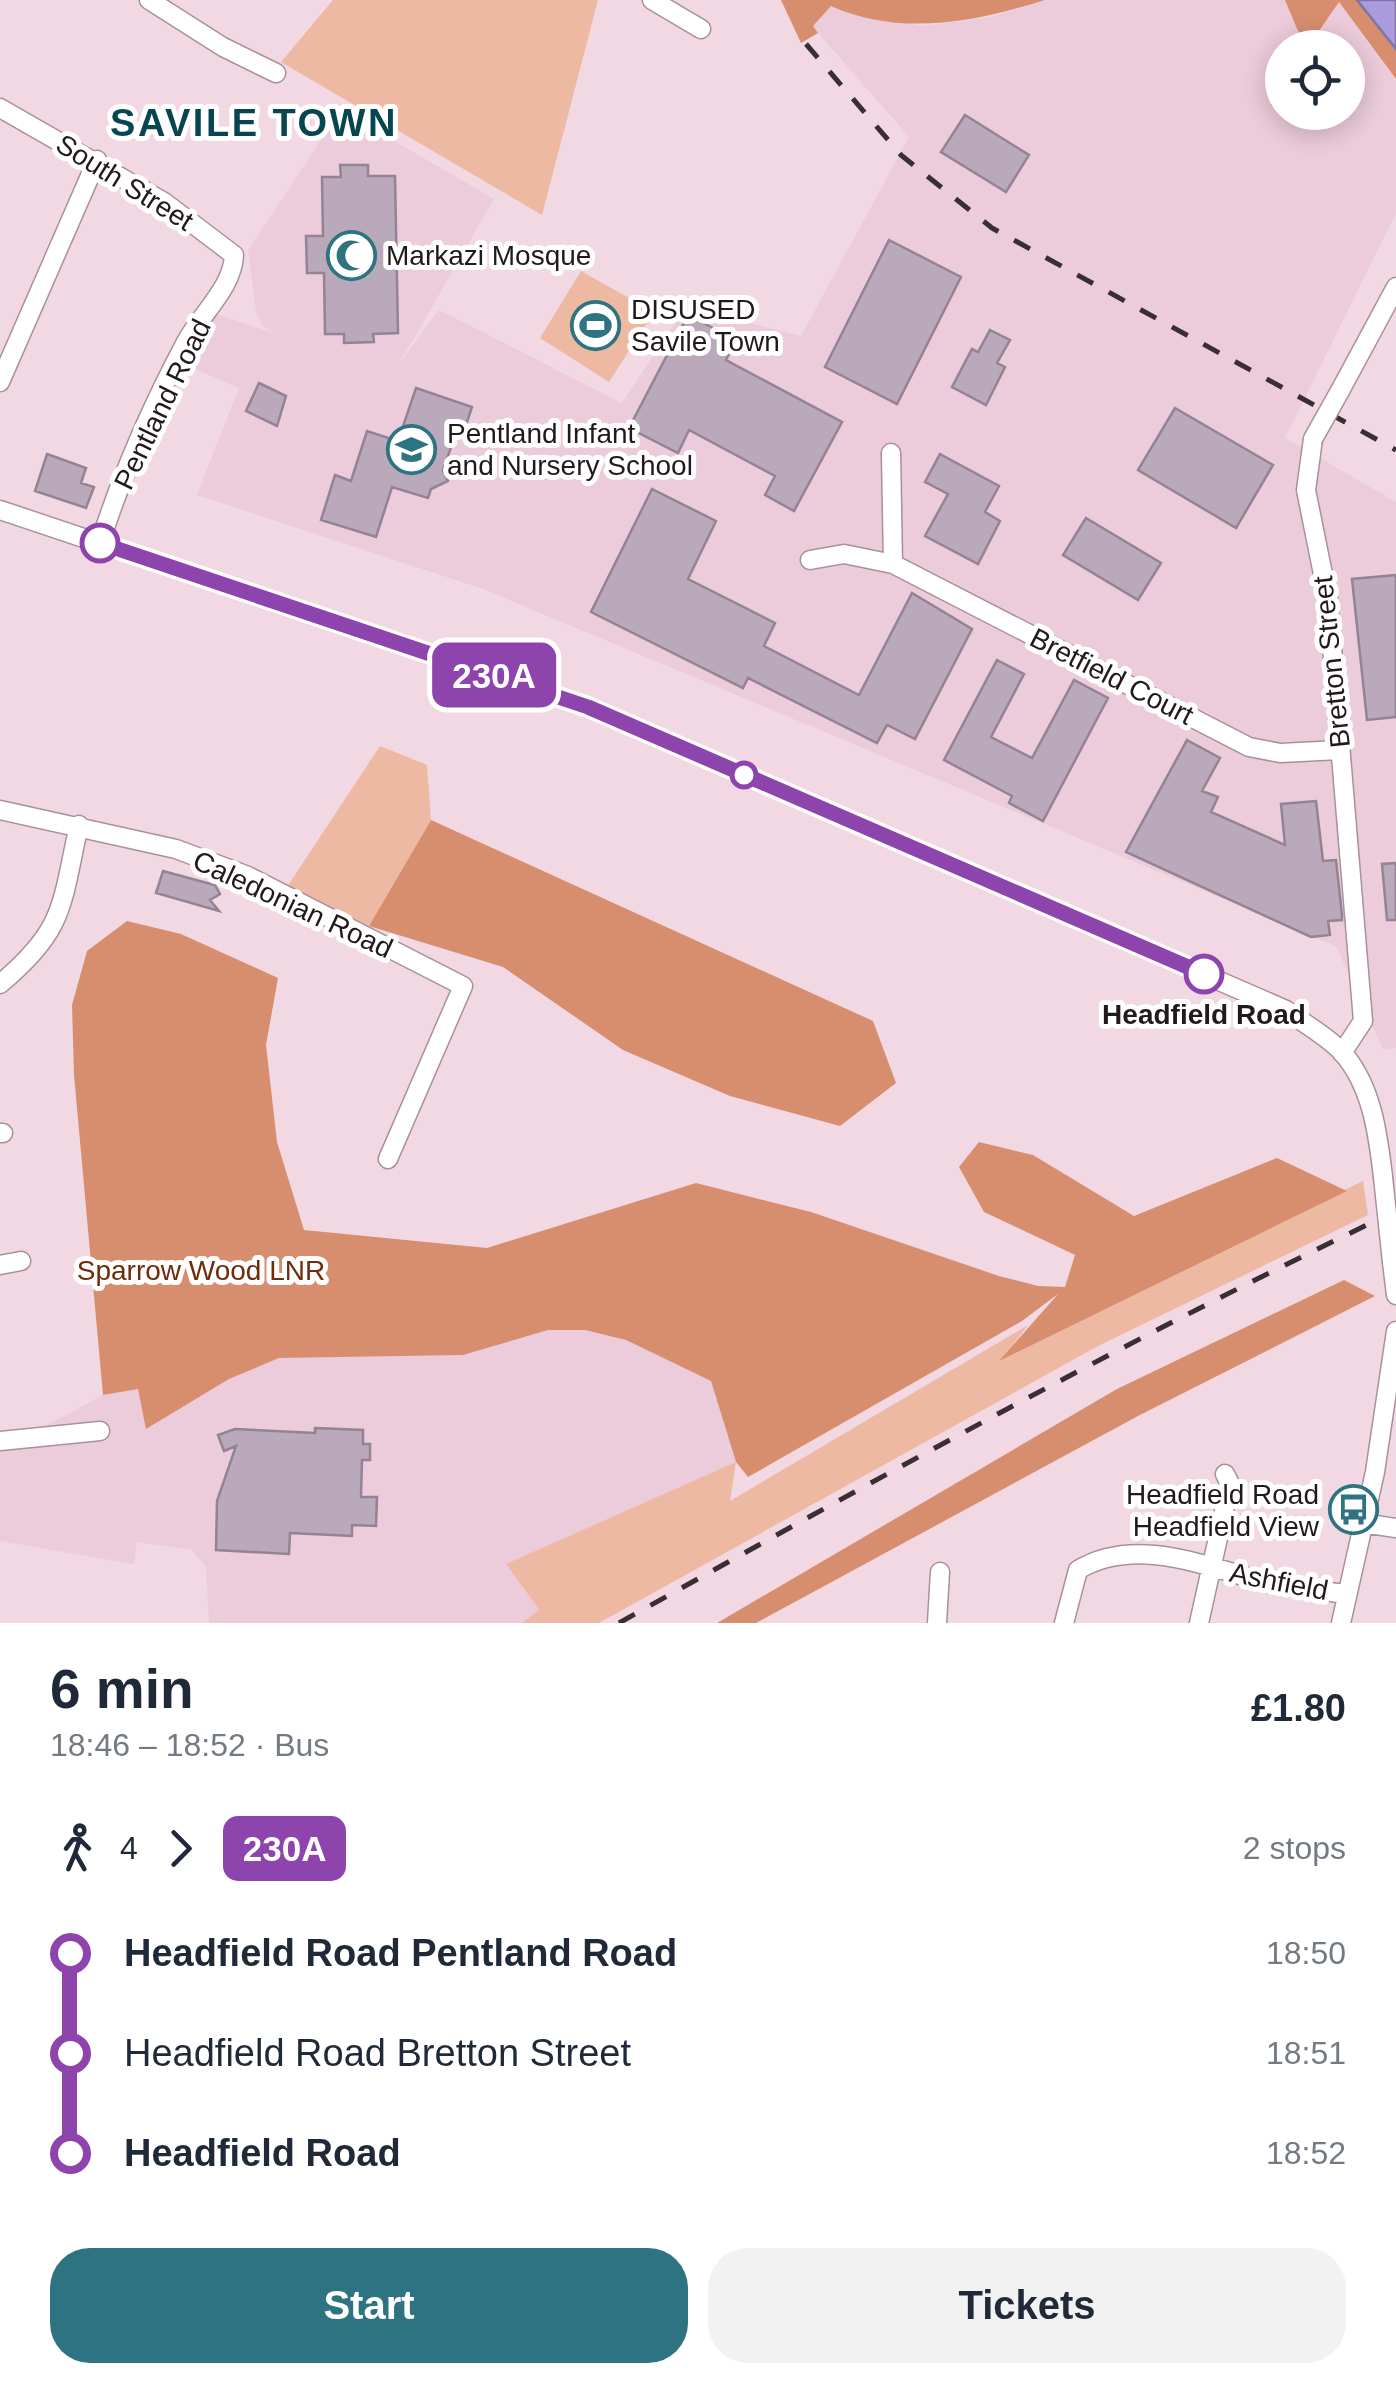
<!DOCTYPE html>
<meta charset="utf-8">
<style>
:root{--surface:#fff;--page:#f2f2f3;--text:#1f2937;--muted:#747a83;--accent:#2d7381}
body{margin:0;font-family:Helvetica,sans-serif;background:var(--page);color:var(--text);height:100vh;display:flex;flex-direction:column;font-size:38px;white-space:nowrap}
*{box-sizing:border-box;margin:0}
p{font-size:32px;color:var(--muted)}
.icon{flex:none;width:55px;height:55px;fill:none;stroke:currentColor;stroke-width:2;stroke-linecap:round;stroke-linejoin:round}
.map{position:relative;height:1623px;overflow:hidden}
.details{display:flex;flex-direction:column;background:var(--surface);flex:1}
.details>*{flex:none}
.badge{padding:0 20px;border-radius:15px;font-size:35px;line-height:65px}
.tools{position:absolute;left:1265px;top:30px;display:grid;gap:20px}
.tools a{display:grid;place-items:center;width:100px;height:100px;border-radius:50%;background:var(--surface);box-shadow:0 5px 25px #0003;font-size:50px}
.map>.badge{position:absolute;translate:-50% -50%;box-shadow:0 0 0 5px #fff}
.legs{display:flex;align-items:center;gap:15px;height:110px;padding:0 50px;font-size:32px}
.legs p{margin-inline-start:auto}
.overview{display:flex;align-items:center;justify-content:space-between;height:170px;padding:0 50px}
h1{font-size:55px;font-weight:600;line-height:75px}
.primary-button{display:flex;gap:20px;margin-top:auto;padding:20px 50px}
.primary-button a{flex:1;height:115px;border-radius:40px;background:var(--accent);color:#fff;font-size:40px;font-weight:600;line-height:115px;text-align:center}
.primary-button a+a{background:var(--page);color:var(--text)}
ul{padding:0 50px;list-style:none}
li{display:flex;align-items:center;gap:35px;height:100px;font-size:38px}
li i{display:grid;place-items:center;width:15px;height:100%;margin:0 12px;background:currentColor}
li i::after{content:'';width:25px;height:25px;margin:-12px;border:8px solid;border-radius:50%;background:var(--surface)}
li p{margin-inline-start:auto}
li:first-child i{background:linear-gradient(#0000 50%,currentColor 0)}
li:last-child i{background:linear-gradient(currentColor 50%,#0000 0)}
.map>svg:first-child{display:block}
</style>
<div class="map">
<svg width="1396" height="1623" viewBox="0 0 1396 1623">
<rect width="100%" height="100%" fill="#f2d8e3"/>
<path fill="#eccbda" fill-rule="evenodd" d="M 1045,0 L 1337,0 L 1396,79 L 1396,213 L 1285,438 L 1396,502 L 1396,1048 L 1383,1049 L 1336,946 L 483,589 L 197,495 L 239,388 L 184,364 L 210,312 L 274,333 L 262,325 L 256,311 L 248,250 L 341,110 L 494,199 L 399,364 L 439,310 L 622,403 L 686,307 L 801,336 L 909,137 L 812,26 L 831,6 L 922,26 L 991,17 ZM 1282,48 L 1348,48 L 1348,112 L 1282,112 Z
M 547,1330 L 585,1330 L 626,1340 L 711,1381 L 736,1462 L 506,1564 L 539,1611 L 522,1623 L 209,1623 L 206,1567 L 192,1550 L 137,1542 L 134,1564 L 0,1541 L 0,1451 L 103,1395 L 138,1389 L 147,1428 L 229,1379 L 279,1358 L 463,1355 Z"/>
<path fill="#eeb9a3" d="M 333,0 L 598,0 L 542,215 L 281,62 Z
M 581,271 L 654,312 L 609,382 L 540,338 Z
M 380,746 L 427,765 L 431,820 L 369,926 L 285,890 Z
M 1363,1181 L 1368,1215 L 1098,1346 L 599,1623 L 522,1623 L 539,1610 L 506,1564 L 736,1462 L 730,1501 L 1028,1325 L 1002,1359 Z"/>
<path fill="#d78e6f" d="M 781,0 L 1045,0 C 976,22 900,37 831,6 L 813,26 L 818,33 L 801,43 Z
M 1285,0 L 1357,0 L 1396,49 L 1396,79 L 1339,2 L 1310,44 L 1298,31 Z
M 431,820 L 873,1021 L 896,1083 L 840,1126 L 730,1096 L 623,1050 L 503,967 L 369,926 Z
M 127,921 L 181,934 L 278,978 L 266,1045 L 277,1142 L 304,1230 L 487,1248 L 696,1183 L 811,1212 L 999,1276 L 1038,1286 L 1065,1287 L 1075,1255 L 984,1212 L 959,1167 L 979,1142 L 1033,1155 L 1134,1216 L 1277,1158 L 1347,1191 L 999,1361 L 1058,1294 L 1022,1321 L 748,1477 L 736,1462 L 711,1381 L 626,1340 L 585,1330 L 548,1330 L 463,1355 L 279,1358 L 229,1379 L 146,1429 L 138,1389 L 103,1395 L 74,1075 L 72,1005 L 87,951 Z
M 1344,1280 L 1375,1296 L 1138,1416 L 756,1623 L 717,1623 L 1117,1389 Z"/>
<path fill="#aa9ade" stroke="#8173a4" stroke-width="2.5" d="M 1357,0 L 1396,0 L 1396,49 Z"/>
<path fill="#b9a9bb" stroke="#938395" stroke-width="2.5" d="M 965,115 L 1029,155 L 1006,192 L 941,152 Z
M 340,165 L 368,165 L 368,176 L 395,176 L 398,333 L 373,334 L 374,342 L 344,343 L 344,334 L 325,334 L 324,273 L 307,273 L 306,236 L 323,236 L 322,177 L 341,177 Z
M 889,240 L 961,277 L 897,404 L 825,367 Z
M 688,315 L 736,340 L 726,360 L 842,422 L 794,511 L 765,495 L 775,476 L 689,430 L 678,453 L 629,428 Z
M 990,330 L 1010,340 L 997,363 L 1005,367 L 986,405 L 952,387 L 972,349 L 978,352 Z
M 259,383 L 286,396 L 277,426 L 246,411 Z
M 416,388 L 472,407 L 465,428 L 458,426 L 443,471 L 448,481 L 431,489 L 428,498 L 392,487 L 376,537 L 321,520 L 335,475 L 351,481 L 367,431 L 398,441 Z
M 1175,408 L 1273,465 L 1236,528 L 1138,470 Z
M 47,454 L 86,468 L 81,483 L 94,487 L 86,508 L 35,491 Z
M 940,454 L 999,486 L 985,512 L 1000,521 L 978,564 L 925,536 L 948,494 L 925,482 Z
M 652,489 L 716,521 L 688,579 L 775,623 L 764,646 L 859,695 L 912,593 L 972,629 L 915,739 L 887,725 L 877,743 L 748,678 L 743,688 L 591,612 Z
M 1086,518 L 1161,563 L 1138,600 L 1063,555 Z
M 1396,575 L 1396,717 L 1367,720 L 1352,579 Z
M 997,660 L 1024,674 L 991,737 L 1032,758 L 1074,680 L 1108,698 L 1043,821 L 1009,803 L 1012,796 L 944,760 Z
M 1187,740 L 1220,758 L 1202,791 L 1218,797 L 1211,812 L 1285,845 L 1281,804 L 1316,801 L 1323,861 L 1336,860 L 1342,915 L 1342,920 L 1328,921 L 1330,935 L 1311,937 L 1126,852 Z
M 1396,863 L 1396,920 L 1387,920 L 1382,864 Z
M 163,871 L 215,885 L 220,894 L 210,900 L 219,911 L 156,893 Z
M 315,1428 L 363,1430 L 363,1444 L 370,1444 L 370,1460 L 362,1460 L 361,1497 L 377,1497 L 376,1526 L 352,1525 L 352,1536 L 290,1533 L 289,1554 L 216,1550 L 217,1501 L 236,1446 L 224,1451 L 218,1435 L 235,1429 L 315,1433 Z"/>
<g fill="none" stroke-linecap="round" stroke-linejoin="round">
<defs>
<path id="minor" d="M 149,0 L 223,47 L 276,73
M 652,0 L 701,29
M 0,108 L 164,202 L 234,255 C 233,287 201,314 186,342 C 152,406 122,474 100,543
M 0,382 L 97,160
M 1341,389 L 1396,287
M 1313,439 L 1306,490 L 1328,599 L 1363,1021 L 1342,1053
M 891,453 L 893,564
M 0,510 L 588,707 L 1286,1010 C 1303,1023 1327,1036 1342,1052 C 1372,1086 1378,1134 1383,1177
M 810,560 L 844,554 L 893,564 L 1249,747 L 1280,753 L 1340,750
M 0,810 L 176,849 L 248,876 L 463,986 L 388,1159
M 0,984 C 66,929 61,905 79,825
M 0,1133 L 3,1133
M 1392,1262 L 1396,1295
M 0,1265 L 21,1261
M 0,1441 L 100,1431
M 1363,1523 L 1396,1528
M 937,1623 L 940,1572
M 1064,1623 L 1078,1570 C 1139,1533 1215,1571 1277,1585 C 1300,1590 1324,1591 1347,1594
M 1199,1623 L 1230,1484 L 1225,1474
M 1341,1623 L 1375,1472 L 1396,1331"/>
</defs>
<use href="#minor" stroke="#a8919b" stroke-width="21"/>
<use href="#minor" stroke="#fff" stroke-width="18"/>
<path stroke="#382e33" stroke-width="5" stroke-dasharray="18 18" stroke-linecap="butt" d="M 806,44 L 901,155 L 992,228 L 1396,450
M 619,1623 C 876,1479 1130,1338 1396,1211"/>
<defs>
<path id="minor-bridge" d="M 1313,439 L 1341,389
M 1383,1177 L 1392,1262"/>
</defs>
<use href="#minor-bridge" stroke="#a8919b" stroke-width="21" stroke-linecap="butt"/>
<use href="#minor-bridge" stroke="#fff" stroke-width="18"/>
</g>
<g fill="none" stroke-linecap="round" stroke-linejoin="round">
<defs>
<path id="line-1" d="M 100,543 L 588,707 L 1204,974"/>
</defs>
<use href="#line-1" stroke="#fff" stroke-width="22"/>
<use href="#line-1" stroke="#8e44ad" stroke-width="15"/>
</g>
<defs>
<symbol id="mosque-ring" viewBox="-11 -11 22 22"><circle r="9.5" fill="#fff" stroke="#2d7381" stroke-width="1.5"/><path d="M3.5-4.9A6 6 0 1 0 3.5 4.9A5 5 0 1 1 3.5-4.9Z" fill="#2d7381"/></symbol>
<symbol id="stadium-ring" viewBox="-11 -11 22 22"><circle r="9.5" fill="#fff" stroke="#2d7381" stroke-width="1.5"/><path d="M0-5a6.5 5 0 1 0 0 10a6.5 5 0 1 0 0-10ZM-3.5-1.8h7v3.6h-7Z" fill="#2d7381"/></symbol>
<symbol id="school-ring" viewBox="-11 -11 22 22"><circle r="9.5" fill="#fff" stroke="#2d7381" stroke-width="1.5"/><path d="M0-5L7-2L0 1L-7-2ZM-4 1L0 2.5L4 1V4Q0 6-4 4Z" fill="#2d7381"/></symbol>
<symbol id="bus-ring" viewBox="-11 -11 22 22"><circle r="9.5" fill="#fff" stroke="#2d7381" stroke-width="1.5"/><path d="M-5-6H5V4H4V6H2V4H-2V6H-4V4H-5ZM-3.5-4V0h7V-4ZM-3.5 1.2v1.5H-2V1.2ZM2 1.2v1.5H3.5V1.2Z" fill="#2d7381"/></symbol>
</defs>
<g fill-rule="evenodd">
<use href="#mosque-ring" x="324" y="228" width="55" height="55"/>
<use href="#stadium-ring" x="568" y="298" width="55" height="55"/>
<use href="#school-ring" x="384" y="422" width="55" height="55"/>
<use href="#bus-ring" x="1326" y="1482" width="55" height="55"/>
</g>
<g fill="#fff" stroke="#8e44ad" stroke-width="5">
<circle cx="100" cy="543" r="18"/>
<circle cx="744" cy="775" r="12"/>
<circle cx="1204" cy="974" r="18"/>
</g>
<g text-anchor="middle" stroke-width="10" stroke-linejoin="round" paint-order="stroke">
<g font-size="28" fill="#21191d" stroke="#fff">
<text transform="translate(125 182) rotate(32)" y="10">South Street</text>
<text transform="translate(162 404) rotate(-64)" y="10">Pentland Road</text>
<text transform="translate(1331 662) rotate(-96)" y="10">Bretton Street</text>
<text transform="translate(1112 676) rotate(27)" y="10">Bretfield Court</text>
<text transform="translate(293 904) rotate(25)" y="10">Caledonian Road</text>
<text transform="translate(1279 1581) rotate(11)" y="10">Ashfield</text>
</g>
<g font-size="28" fill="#21191d" stroke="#fff" text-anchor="start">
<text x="386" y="265">Markazi Mosque</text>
<text x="631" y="319">DISUSED<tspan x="631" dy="32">Savile Town</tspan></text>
<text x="447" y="443">Pentland Infant<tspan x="447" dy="32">and Nursery School</tspan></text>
<text x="1319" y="1504" text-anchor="end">Headfield Road<tspan x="1319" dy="32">Headfield View</tspan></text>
</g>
<g font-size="28" font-weight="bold" fill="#21191d" stroke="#fff">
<text x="1204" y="1024">Headfield Road</text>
</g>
<g font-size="28" fill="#6e2c0a" stroke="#fff">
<text x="201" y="1280">Sparrow Wood LNR</text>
</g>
<g font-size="38" font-weight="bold" letter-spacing="2.5" fill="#074550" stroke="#fff">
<text x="254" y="136">SAVILE TOWN</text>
</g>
</g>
</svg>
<div class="tools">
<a><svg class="icon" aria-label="locate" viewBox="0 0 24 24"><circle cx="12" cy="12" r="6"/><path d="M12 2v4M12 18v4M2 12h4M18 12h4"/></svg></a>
</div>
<b class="badge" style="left:494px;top:675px;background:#8e44ad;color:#fff">230A</b>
</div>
<section class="details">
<div class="overview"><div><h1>6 min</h1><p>18:46 – 18:52 · Bus</p></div><b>£1.80</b></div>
<div class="legs"><svg class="icon" aria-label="walk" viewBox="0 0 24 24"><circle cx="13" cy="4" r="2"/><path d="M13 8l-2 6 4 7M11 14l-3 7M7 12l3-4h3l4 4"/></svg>4<svg class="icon" aria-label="forward" viewBox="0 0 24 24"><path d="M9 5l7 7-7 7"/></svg><b class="badge" style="background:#8e44ad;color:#fff">230A</b><p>2 stops</p></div>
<ul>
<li><i style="color:#8e44ad"></i><b>Headfield Road Pentland Road</b><p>18:50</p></li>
<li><i style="color:#8e44ad"></i><span>Headfield Road Bretton Street</span><p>18:51</p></li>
<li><i style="color:#8e44ad"></i><b>Headfield Road</b><p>18:52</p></li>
</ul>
<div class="primary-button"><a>Start</a><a>Tickets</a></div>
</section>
